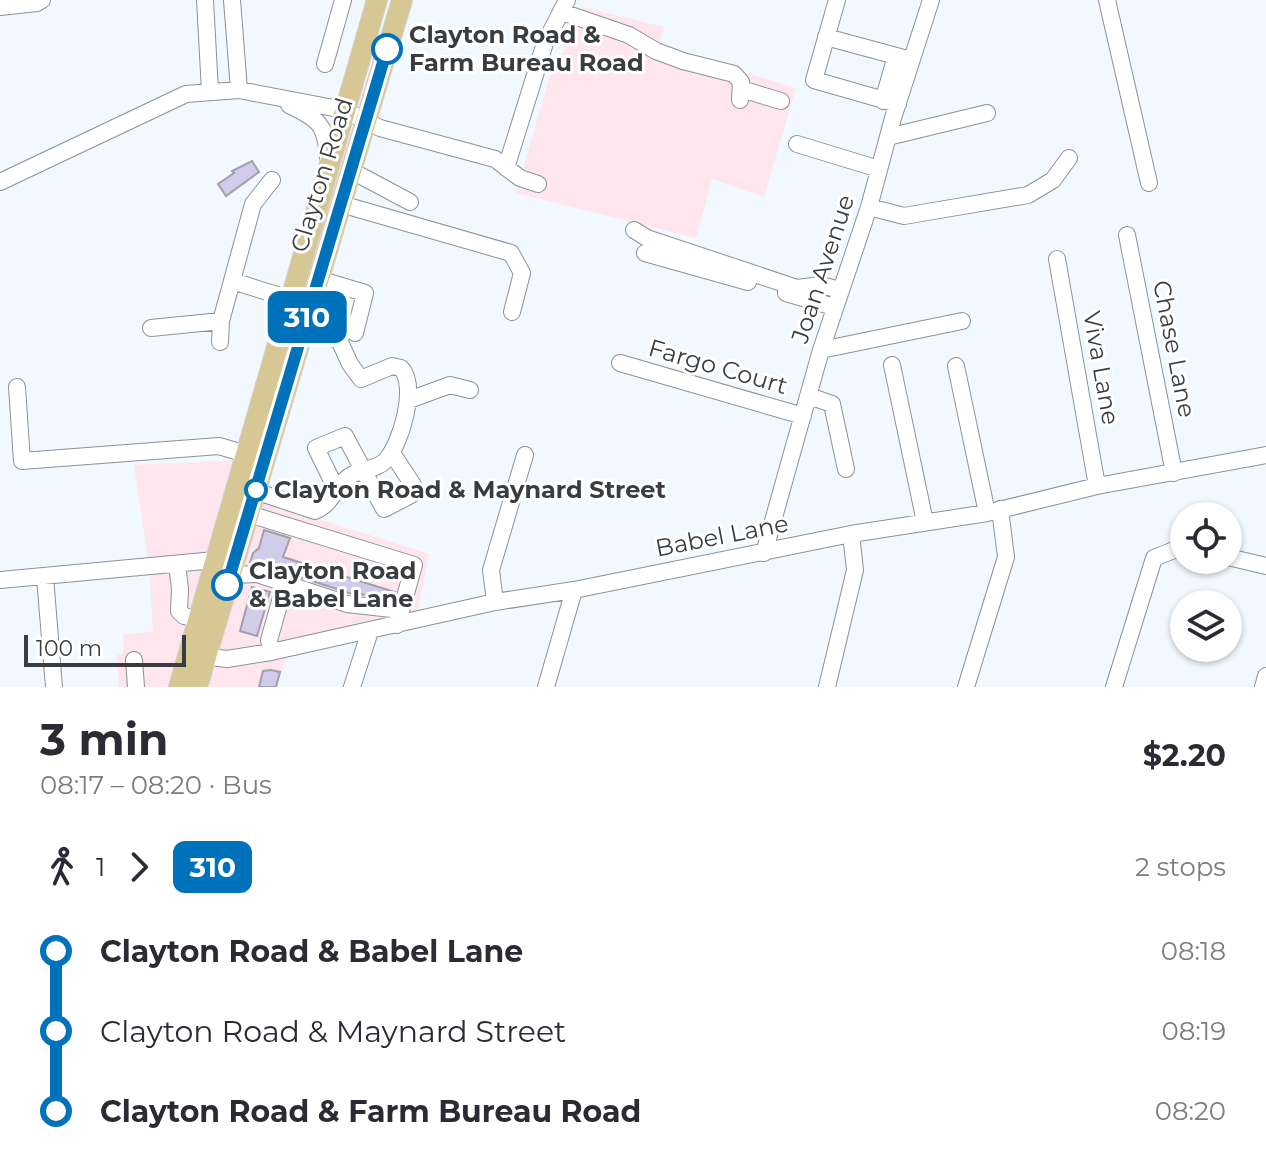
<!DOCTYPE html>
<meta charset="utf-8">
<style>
:root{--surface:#fff;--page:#f7f7f7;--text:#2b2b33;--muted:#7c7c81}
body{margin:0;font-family:Montserrat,sans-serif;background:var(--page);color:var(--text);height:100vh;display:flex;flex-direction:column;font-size:30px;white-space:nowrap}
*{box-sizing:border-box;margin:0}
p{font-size:26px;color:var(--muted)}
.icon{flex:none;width:44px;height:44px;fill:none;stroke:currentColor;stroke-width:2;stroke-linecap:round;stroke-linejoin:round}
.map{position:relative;height:687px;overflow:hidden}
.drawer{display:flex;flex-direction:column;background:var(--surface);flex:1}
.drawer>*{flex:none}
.badge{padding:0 16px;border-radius:12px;font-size:28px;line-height:52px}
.controls{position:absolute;left:1170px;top:502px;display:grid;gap:16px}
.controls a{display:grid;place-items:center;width:72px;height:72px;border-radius:50%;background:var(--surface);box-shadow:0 2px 6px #0004;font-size:40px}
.scale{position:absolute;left:24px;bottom:20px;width:162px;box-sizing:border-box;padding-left:8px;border:4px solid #3a3d40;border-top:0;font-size:22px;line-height:28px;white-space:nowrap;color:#3a3d40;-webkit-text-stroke:6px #fff;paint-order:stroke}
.map>.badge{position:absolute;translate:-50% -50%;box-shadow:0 0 0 4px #fff}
.legs{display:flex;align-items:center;gap:12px;height:88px;padding:0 40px;font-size:26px}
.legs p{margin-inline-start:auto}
.head{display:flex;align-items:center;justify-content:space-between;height:136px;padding:0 40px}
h1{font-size:44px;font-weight:700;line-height:60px}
ul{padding:0 40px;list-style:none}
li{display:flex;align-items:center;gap:28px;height:80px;font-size:30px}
li i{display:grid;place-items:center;width:12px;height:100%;margin:0 10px;background:currentColor}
li i::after{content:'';width:20px;height:20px;margin:-10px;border:6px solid;border-radius:50%;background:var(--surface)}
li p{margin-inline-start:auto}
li:first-child i{background:linear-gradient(#0000 50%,currentColor 0)}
li:last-child i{background:linear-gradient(currentColor 50%,#0000 0)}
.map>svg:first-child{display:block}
</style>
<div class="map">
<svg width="1266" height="687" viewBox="0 0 1266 687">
<rect width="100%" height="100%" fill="#f1f8fe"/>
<path fill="#fee5ee" d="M 583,7 L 664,27 L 659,47 L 796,88 L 764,197 L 712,179 L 696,238 L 516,193 L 550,76 L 569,42 Z
M 244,460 L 189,653 L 166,687 L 119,687 L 117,655 L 124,654 L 123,634 L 153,632 L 149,566 L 134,465 Z
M 253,498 L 429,554 L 416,619 L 289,649 L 277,687 L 197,687 Z"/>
<path fill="#d0cce9" stroke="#a1a0aa" stroke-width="2" d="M 252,161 L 259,172 L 226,196 L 218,184 L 234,173 L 232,171 Z
M 264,530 L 290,538 L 283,557 L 395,592 L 392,598 L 349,593 L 260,564 L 250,563 L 253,553 L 259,548 Z
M 252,587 L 270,592 L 257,636 L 240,631 Z
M 271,670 L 280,672 L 276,687 L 259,687 L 263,671 Z"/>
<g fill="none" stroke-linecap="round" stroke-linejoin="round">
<defs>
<path id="minor" d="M 205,0 L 210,91
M 232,0 L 239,90
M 837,0 L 814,80 L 898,104
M 1107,0 L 1149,183
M 0,7 L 37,3 L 42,0
M 562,12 L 629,35 L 656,51 L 683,61 L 734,74 L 741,82 L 740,100
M 826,37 L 911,60
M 325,64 L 343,0
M 741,89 L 781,101
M 883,101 L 896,56
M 289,105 C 319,119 326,125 328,158
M 888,137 L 987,113
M 797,144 L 879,169
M 506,168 L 545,43 L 567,0
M 350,170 L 410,202
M 0,182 L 186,94 L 239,90 L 344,110 L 380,128 L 495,159 L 520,178 L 538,184
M 341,204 L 511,253 L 522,273 L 512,312
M 869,207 L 904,216 L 1028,195 L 1053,180 L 1069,158
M 634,230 L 647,238 L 797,288 L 821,285 L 840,290
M 1127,235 L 1174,473
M 645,253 L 748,282
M 1057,259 L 1097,486
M 318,279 L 365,293 L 355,333
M 232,281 L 290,299
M 786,293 L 834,307
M 151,328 L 221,321
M 220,342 L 221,321 L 253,204 L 272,180
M 821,350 L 962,321
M 620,363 L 803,416
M 892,365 L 925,522
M 956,366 L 987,513
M 17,387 L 22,461 L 219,446 L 246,454
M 809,396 L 832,404 L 846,469
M 409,400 L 450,385 L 470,390
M 255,491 L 315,511 C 334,503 334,486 350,476 C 360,469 376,470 385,461 C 401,445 418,386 401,368 L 392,366 L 361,379 L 350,364 L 339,340 L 303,331
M 337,491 L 316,448 L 345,436 L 384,509 L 411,495 L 413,485 L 392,453
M 249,514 L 414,565 L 397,625
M 764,553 L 821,350 L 869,207 L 893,118 L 931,0
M 1228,557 L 1266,566
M 177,564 L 180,589 L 179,611 L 184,616 L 198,619
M 231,575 L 257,574 L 347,604 L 401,610
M 45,577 L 54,687
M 0,580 L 215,560
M 495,602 L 491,570 L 525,455
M 271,652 L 269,640 L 283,591
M 196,655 L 227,659 L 271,652 L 495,602 L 574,590 L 851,534 L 987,513 L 1097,486 L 1266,455
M 134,660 L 136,687
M 352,687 L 370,631
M 546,687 L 574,590
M 827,687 L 855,570 L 851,534
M 966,687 L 1006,557 L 1000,509
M 1114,687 L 1154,558 L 1184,546
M 1263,687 L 1266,676"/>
<path id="major" d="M 179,687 L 377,0
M 197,687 L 402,0"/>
</defs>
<use href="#minor" stroke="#8a929a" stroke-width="18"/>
<use href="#major" stroke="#d4d4d5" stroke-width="22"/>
<use href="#minor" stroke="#fff" stroke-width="16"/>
<use href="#major" stroke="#d6c795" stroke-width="20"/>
</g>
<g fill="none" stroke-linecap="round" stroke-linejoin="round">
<defs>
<path id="line-1" d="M 227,585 L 387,49"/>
</defs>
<use href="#line-1" stroke="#fff" stroke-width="18"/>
<use href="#line-1" stroke="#0072bc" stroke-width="12"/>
</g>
<g fill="#fff" stroke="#0072bc" stroke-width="4">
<circle cx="387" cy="49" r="14"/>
<circle cx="256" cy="490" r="10"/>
<circle cx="227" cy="585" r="14"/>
</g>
<g text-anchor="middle" stroke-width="6" stroke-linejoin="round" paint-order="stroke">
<g font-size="24" font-weight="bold" fill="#3a3d40" stroke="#fff" text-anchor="start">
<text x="409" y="43">Clayton Road &amp;<tspan x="409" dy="28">Farm Bureau Road</tspan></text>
<text x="274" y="498">Clayton Road &amp; Maynard Street</text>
<text x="249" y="579">Clayton Road<tspan x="249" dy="28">&amp; Babel Lane</tspan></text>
</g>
<g font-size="24" fill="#3a3d40" stroke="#fff">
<text transform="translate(322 175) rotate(-73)" y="8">Clayton Road</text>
<text transform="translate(823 269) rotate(-72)" y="8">Joan Avenue</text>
<text transform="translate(1174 349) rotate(79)" y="8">Chase Lane</text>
<text transform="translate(718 367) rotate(16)" y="8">Fargo Court</text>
<text transform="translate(1101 368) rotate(80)" y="8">Viva Lane</text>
<text transform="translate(722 536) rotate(-11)" y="8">Babel Lane</text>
</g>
</g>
</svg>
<div class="controls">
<a><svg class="icon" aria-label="locate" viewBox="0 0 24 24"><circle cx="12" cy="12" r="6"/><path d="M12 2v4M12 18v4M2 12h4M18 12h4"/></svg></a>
<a><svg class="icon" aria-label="layers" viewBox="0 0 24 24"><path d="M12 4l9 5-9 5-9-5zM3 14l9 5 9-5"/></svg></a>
</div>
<div class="scale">100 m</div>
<b class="badge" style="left:307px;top:317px;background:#0072bc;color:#fff">310</b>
</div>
<section class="drawer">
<div class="head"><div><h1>3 min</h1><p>08:17 – 08:20 · Bus</p></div><b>$2.20</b></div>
<div class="legs"><svg class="icon" aria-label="walk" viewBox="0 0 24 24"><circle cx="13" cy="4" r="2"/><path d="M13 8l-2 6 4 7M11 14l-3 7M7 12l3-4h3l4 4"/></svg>1<svg class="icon" aria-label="forward" viewBox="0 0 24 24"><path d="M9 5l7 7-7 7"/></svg><b class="badge" style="background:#0072bc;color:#fff">310</b><p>2 stops</p></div>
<ul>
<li><i style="color:#0072bc"></i><b>Clayton Road &amp; Babel Lane</b><p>08:18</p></li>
<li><i style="color:#0072bc"></i><span>Clayton Road &amp; Maynard Street</span><p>08:19</p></li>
<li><i style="color:#0072bc"></i><b>Clayton Road &amp; Farm Bureau Road</b><p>08:20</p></li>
</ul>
</section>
